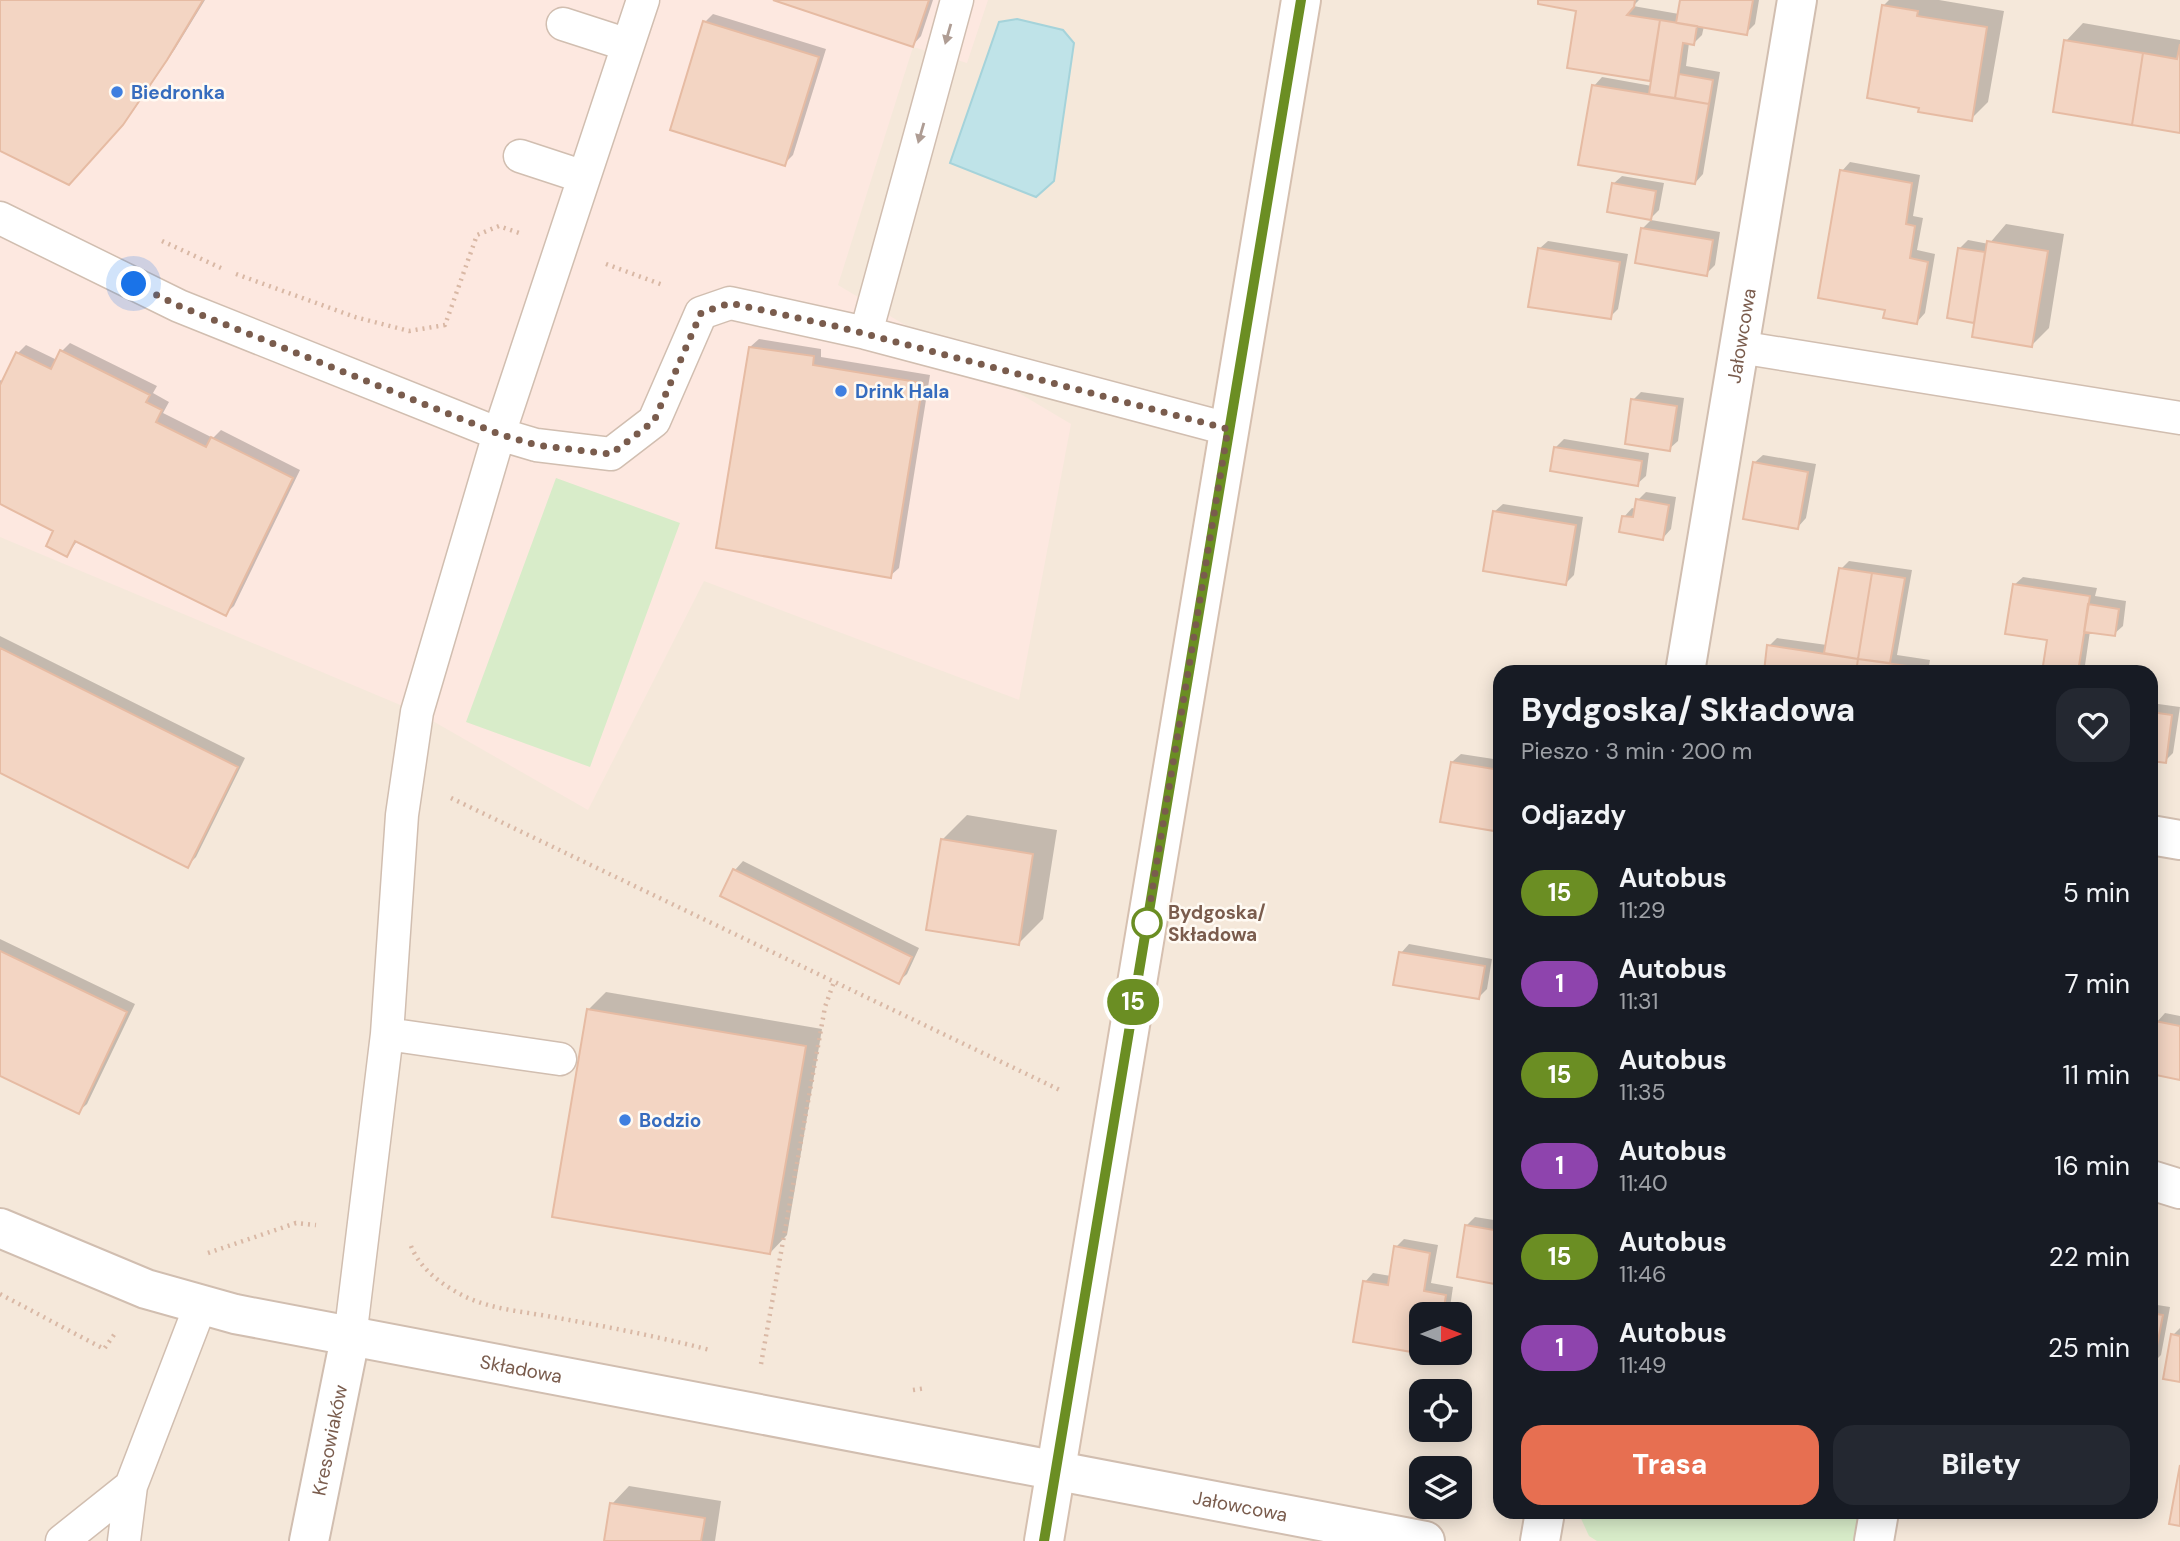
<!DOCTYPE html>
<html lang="pl">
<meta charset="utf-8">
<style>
:root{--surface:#171b24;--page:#242831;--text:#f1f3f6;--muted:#9ea1a6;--accent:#e76f51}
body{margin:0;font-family:"DM Sans",sans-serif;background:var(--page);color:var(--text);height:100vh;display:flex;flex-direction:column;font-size:26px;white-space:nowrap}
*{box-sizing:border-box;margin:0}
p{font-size:23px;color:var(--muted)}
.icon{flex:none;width:38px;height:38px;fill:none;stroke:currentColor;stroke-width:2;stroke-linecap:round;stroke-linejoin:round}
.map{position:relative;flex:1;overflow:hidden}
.drawer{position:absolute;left:1493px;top:665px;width:665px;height:854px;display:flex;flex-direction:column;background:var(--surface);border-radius:21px;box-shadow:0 4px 18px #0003}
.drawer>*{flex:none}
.badge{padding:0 14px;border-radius:23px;font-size:24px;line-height:46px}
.needle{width:46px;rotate:90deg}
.buttons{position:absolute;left:1409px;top:1302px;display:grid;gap:14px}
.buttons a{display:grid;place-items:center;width:63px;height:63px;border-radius:14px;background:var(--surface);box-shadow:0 4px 18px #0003;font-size:35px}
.you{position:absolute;width:35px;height:35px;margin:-18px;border:5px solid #fff;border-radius:50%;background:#1a73e8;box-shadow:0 0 0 10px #1a73e833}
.map>.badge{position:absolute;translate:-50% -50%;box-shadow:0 0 0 4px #fff}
h2{padding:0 28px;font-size:26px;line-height:63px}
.round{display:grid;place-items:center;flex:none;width:74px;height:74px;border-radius:21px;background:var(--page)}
.headline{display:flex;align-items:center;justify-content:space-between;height:119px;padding:0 28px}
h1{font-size:33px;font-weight:800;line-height:52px}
.button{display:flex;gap:14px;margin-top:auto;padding:14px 28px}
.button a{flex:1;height:80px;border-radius:21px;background:var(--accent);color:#fff;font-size:28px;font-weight:800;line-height:80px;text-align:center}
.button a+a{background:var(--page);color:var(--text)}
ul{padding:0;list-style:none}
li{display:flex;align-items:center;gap:21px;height:91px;padding:0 28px}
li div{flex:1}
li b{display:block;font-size:26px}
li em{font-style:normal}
li .badge{min-width:77px;font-weight:700;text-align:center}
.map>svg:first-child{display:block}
</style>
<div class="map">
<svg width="2180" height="1541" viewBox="0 0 2180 1541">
<rect width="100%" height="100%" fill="#fdf6ec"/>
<path fill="#f5e8da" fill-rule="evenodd" d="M 0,0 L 2180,0 L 2180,1541 L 0,1541 ZM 1500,672 L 2151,672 L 2151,1512 L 1500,1512 ZM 1421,1314 L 1460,1314 L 1460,1353 L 1421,1353 ZM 1421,1391 L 1460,1391 L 1460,1430 L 1421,1430 ZM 1421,1468 L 1460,1468 L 1460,1507 L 1421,1507 Z"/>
<path fill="#fde8e0" d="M 0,0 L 988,0 L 967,63 L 913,47 L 838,285 L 1071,424 L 1019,700 L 704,581 L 588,810 L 417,712 L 0,537 Z"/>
<path fill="#d8ecc9" d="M 556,478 L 680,523 L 590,767 L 466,722 Z
M 1578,1512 L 1859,1512 L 1853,1541 L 1597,1541 L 1589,1536 Z"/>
<path fill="#bfe3e8" stroke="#a5d3da" stroke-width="2" d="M 1017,19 L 1063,30 L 1074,43 L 1054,181 L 1036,197 L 950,163 L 999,22 Z"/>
<path fill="#0003" d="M 0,0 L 205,0 L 175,49 L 131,114 L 77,174 L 0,149 Z
M 779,0 L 933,0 L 921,36 L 913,45 Z
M 1540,0 L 1639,0 L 1633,6 L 1679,14 L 1681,0 L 1759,0 L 1755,24 L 1746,33 L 1704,26 L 1702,35 L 1694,43 L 1689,43 L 1686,66 L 1720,72 L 1703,174 L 1695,183 L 1594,86 L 1602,77 L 1652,86 L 1652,80 L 1569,66 L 1578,9 Z
M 1889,0 L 1939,0 L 2004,11 L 1988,102 L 1971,119 L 1921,107 L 1884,5 Z
M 713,14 L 826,49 L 793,155 L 784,164 L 705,22 Z
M 2083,23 L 2180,40 L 2180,132 L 2066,41 Z
M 1850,162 L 1920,175 L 1913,216 L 1923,218 L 1917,250 L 1935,254 L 1925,313 L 1917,322 L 1887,308 L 1842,171 Z
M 1622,176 L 1664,183 L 1659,210 L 1651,218 L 1613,184 Z
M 1651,220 L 1720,232 L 1715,265 L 1706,274 L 1642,229 Z
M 2006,224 L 2064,234 L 2049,328 L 2032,345 L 1977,317 L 1973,321 L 1960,248 L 1968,240 L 1989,244 Z
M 1548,241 L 1628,254 L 1618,309 L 1610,317 L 1539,249 Z
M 759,339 L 821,349 L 821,357 L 930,375 L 899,568 L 890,576 L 750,347 Z
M 70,343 L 157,386 L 153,393 L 169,402 L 163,413 L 213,438 L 221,430 L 300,470 L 234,606 L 225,614 L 78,540 L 67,555 L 55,530 L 0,502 L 0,380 L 3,382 L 18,353 L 26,345 L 57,360 L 62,351 Z
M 1641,392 L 1684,398 L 1678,441 L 1669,449 L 1633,400 Z
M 1564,439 L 1649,453 L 1646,476 L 1637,484 L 1556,447 Z
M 1763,455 L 1816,464 L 1806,518 L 1798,527 L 1754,463 Z
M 1646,492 L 1676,497 L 1671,529 L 1663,538 L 1624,517 L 1632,508 L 1636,509 L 1638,500 Z
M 1503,504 L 1583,517 L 1574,575 L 1565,584 L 1494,512 Z
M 1849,561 L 1912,570 L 1897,655 L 1930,660 L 1928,672 L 1766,672 L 1769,646 L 1777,638 L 1827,645 L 1841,569 Z
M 2023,577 L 2097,588 L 2095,596 L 2126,601 L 2123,626 L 2114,634 L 2090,631 L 2084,672 L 2044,672 L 2049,639 L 2014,585 Z
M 0,636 L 245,758 L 196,857 L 188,865 L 0,771 Z
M 1987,668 L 2012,672 L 1983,672 Z
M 2151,703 L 2180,707 L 2173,753 L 2165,761 L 2151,759 Z
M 1461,754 L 1500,760 L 1500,830 L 1452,762 Z
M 967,815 L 1057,830 L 1043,919 L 1018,944 L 942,840 Z
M 743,861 L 919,948 L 907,974 L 898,982 L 722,895 L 735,870 Z
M 0,939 L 135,1004 L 87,1104 L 78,1112 L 0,1074 Z
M 1409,944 L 1492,959 L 1487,989 L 1479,997 L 1401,953 Z
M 606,992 L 822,1029 L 787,1235 L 770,1253 L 589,1009 Z
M 2165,1013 L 2180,1016 L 2180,1077 L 2151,1072 L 2151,1053 L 2157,1022 Z
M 1475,1217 L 1500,1221 L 1500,1283 L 1467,1225 Z
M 1404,1239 L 1438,1245 L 1431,1283 L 1453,1287 L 1449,1314 L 1421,1314 L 1421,1352 L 1365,1282 L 1373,1273 L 1391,1276 L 1396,1247 Z
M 2151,1304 L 2170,1307 L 2161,1355 L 2152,1364 Z
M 2180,1328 L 2180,1381 L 2173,1335 Z
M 629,1486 L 721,1501 L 715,1541 L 606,1541 L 612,1504 Z"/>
<path fill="#f3d5c3" stroke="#e6bba3" stroke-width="2" d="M 0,0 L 203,0 L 167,60 L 123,125 L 69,185 L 0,151 Z
M 773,0 L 929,0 L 913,47 Z
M 1538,0 L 1635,0 L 1634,7 L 1627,15 L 1660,20 L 1650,81 L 1567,68 L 1576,11 L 1538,4 Z
M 1680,0 L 1753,0 L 1747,35 L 1676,23 Z
M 1882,5 L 1918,11 L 1917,16 L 1987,27 L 1972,121 L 1918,112 L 1919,108 L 1867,98 Z
M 1660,20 L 1697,26 L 1694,45 L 1683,43 L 1675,98 L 1649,94 Z
M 703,21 L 819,57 L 785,166 L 670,130 Z
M 2064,40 L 2143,53 L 2132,125 L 2053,112 Z
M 2180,44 L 2180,133 L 2132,125 L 2143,53 L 2177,59 Z
M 1679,74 L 1713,80 L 1709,104 L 1675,98 Z
M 1592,85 L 1709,104 L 1695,184 L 1578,165 Z
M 1840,170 L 1912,183 L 1906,224 L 1915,226 L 1910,258 L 1928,262 L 1917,324 L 1883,318 L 1885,310 L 1818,298 Z
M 1612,183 L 1656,191 L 1651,220 L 1607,212 Z
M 1641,228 L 1713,240 L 1707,276 L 1635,263 Z
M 1987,241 L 2048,251 L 2032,347 L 1972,337 Z
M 1538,248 L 1620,262 L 1611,319 L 1528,307 Z
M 1958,248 L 1985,252 L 1974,323 L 1947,318 Z
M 749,347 L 814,356 L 813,365 L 923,383 L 891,578 L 716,548 Z
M 60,350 L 150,395 L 146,402 L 162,410 L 156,422 L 206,447 L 211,437 L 293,478 L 226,616 L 75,541 L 67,557 L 46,546 L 53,531 L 0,504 L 0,385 L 16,352 L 51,369 Z
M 1631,399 L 1677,406 L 1670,451 L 1625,444 Z
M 1554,447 L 1642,461 L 1638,486 L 1550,471 Z
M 1753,462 L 1808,472 L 1798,529 L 1743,519 Z
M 1636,499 L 1669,505 L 1663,540 L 1619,532 L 1622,516 L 1633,517 Z
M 1493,511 L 1576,525 L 1566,585 L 1483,571 Z
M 1839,568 L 1872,573 L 1858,659 L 1824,653 Z
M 1872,573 L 1905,578 L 1890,663 L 1858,659 Z
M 2013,584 L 2090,596 L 2078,672 L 2042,672 L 2047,640 L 2005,634 Z
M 2088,604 L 2119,609 L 2115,636 L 2084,632 Z
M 1767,645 L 1858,659 L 1856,672 L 1764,672 Z
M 0,648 L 238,767 L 188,868 L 0,773 Z
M 1858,659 L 1922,668 L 1922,672 L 1856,672 Z
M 2151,712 L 2172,715 L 2166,763 L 2151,761 Z
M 1451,762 L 1500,770 L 1500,832 L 1440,822 Z
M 941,839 L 1033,854 L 1019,945 L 926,930 Z
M 733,869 L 912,957 L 899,984 L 720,896 Z
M 0,951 L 127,1012 L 79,1114 L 0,1076 Z
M 1399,952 L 1485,966 L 1479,999 L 1393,985 Z
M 1500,979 L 1500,1009 L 1496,1008 Z
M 587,1009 L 806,1046 L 770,1254 L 552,1217 Z
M 2155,1021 L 2180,1026 L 2180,1080 L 2151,1074 L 2151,1043 Z
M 1465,1225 L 1500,1231 L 1500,1285 L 1457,1277 Z
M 1394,1246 L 1430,1253 L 1424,1291 L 1446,1295 L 1443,1314 L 1421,1314 L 1421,1353 L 1436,1353 L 1435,1356 L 1353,1342 L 1363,1281 L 1388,1285 Z
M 2151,1313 L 2163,1315 L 2153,1366 L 2151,1365 Z
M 2171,1334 L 2180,1336 L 2180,1382 L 2163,1379 Z
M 2180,1465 L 2180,1526 L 2169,1524 Z
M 610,1503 L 705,1518 L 701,1541 L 604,1541 Z
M 2070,1512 L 2096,1512 L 2096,1517 Z"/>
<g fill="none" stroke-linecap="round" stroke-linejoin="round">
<defs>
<path id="lane" d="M 563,24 L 628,45
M 520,156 L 584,177
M 0,218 L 179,306 L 499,434 L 536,445 L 611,454 L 654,421 L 701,313 L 730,303 L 866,333 L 1228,429
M 866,333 L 957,0
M 1739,347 L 2180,418
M 387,1034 L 560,1059
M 350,1338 L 387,1034 L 402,815 L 417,712 L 499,434 L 643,0
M 62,1541 L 131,1486
M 124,1541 L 131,1486 L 201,1304"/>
<g id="street">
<path id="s1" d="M 1685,672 L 1797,0"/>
<path d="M 2151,835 L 2180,840"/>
<path d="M 2151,1180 L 2180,1189"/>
<path id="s2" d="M 0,1228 L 146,1289 L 235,1314 L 1425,1541"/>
<path id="s3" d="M 309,1541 L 350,1338"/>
<path d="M 1540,1541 L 1545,1512"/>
<path d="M 1874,1541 L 1879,1512"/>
</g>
<path id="secondary" d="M 1044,1541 L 1301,0"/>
</defs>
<use href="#lane" stroke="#d1beb0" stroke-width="35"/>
<use href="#street" stroke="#d1beb0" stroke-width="42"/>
<use href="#secondary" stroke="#d6c0b0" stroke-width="42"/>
<path stroke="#d9b8a5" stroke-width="4.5" stroke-dasharray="2 5" stroke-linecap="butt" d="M 162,241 L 221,268
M 606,264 L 663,285
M 236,274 L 355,317 L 409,331 L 445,325 L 477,235 L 499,226 L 519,233
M 451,798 L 1062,1091
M 411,1246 C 420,1269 442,1285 464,1296 C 492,1310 528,1312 558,1318 C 609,1327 660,1337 710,1350
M 208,1253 L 296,1223 L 316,1225
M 0,1294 L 104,1349 L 116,1332
M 761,1364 L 825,1007 L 834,982
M 913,1390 L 926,1388"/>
<use href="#lane" stroke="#fff" stroke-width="32"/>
<use href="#street" stroke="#fff" stroke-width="38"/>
<use href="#secondary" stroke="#fff" stroke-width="38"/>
</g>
<defs><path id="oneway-solid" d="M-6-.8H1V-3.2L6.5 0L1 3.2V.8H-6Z" transform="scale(1.75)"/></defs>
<g fill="#af9d94">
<use href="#oneway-solid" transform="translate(948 34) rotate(106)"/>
<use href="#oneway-solid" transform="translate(921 133) rotate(106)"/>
</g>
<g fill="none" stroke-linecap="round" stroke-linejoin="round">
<defs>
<path id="line" d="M 1044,1541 L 1301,0"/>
</defs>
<use href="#line" stroke="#fff" stroke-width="16"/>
<use href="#line" stroke="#6b8e23" stroke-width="10"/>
<path stroke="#7a5c4d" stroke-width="7" stroke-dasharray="0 12.6" d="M 134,284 L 179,306 L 499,434 L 536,445 L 611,454 L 654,421 L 701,313 L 730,303 L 839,327 L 1228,429 L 1146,928 L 1147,923"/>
</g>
<g fill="#3f7fe0" stroke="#fffaf3" stroke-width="2.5">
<circle cx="117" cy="92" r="7"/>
<circle cx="841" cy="391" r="7"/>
<circle cx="625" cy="1120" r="7"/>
</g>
<circle fill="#fff" stroke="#6b8e23" stroke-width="3.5" cx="1147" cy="923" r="14"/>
<g text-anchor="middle" stroke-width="5" stroke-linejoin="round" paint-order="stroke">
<g font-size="19" font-weight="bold" fill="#366cbe" stroke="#fffaf3" text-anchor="start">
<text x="131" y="99">Biedronka</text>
<text x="855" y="398">Drink Hala</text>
<text x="639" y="1127">Bodzio</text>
</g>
<g font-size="19" fill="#7a5c4d" stroke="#fffaf3">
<text dy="7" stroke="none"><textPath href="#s1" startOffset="341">Jałowcowa</textPath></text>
<text dy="7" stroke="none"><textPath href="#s2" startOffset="542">Składowa</textPath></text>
<text dy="7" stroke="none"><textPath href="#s3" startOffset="103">Kresowiaków</textPath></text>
<text dy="7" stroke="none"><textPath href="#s2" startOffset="1274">Jałowcowa</textPath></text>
</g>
<g font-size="19" font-weight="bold" fill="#7a5c4d" stroke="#fffaf3" text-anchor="start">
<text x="1168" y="919">Bydgoska/<tspan x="1168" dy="22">Składowa</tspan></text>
</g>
</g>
</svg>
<div class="buttons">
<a><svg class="needle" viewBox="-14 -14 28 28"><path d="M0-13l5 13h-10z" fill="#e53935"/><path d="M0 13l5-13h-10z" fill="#9ea1a6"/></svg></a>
<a><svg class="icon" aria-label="locate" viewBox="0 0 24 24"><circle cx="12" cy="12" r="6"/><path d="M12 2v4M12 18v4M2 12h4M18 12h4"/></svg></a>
<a><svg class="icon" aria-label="layers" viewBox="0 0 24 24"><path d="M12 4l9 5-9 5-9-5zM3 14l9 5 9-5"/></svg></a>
</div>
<div class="you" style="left:134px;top:284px"></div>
<b class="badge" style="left:1133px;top:1002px;background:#6b8e23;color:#fff">15</b>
<section class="drawer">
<div class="headline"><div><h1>Bydgoska/ Składowa</h1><p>Pieszo · 3 min · 200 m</p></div><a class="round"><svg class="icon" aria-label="heart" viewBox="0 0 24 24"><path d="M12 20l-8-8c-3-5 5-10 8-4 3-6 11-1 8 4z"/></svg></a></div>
<h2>Odjazdy</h2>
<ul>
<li><span class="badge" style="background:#6b8e23;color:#fff">15</span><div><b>Autobus</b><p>11:29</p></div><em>5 min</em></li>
<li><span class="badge" style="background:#8e44ad;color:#fff">1</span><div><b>Autobus</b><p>11:31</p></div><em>7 min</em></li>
<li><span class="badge" style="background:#6b8e23;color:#fff">15</span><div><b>Autobus</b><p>11:35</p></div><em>11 min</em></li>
<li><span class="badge" style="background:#8e44ad;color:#fff">1</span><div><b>Autobus</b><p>11:40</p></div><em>16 min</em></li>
<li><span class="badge" style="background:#6b8e23;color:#fff">15</span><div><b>Autobus</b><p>11:46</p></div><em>22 min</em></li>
<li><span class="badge" style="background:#8e44ad;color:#fff">1</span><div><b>Autobus</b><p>11:49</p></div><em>25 min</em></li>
</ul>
<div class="button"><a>Trasa</a><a>Bilety</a></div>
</section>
</div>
